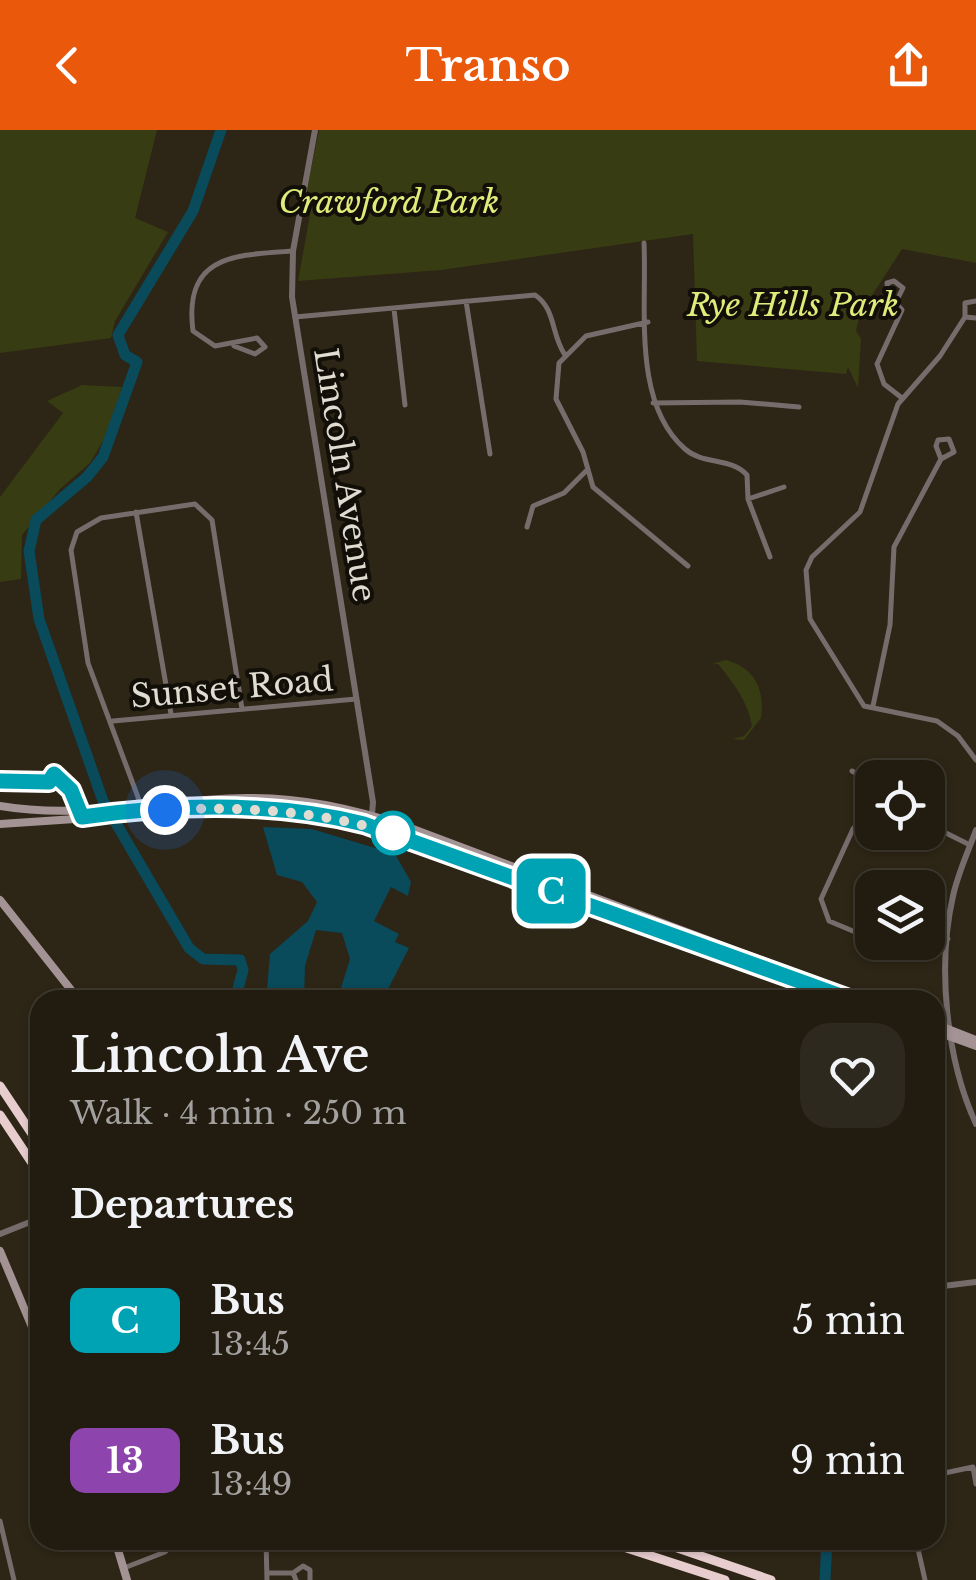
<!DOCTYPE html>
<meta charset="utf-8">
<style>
:root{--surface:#221c10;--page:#2e291e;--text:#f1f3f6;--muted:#a2a19f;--line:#3f3a30;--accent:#ea580c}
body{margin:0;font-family:"Libre Baskerville",serif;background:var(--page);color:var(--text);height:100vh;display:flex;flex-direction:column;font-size:38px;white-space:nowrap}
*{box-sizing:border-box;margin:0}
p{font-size:32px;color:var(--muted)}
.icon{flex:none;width:55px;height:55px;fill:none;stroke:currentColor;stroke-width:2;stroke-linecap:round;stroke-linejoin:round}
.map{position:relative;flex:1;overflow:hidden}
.drawer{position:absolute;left:30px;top:860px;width:915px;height:560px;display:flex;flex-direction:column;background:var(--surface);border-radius:30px;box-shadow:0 2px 8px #0004,0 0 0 2px var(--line)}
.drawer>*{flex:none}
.badge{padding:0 20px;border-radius:15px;font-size:35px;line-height:65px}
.buttons{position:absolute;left:855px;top:630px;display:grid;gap:20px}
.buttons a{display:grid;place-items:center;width:90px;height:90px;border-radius:20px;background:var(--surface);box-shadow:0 2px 8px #0004,0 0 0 2px var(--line);font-size:50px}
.you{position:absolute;width:50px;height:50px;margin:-25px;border:8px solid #fff;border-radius:50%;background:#1a73e8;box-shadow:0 0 0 15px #1a73e833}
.map>.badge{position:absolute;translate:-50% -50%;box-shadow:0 0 0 5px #fff}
h2{padding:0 40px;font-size:38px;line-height:90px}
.round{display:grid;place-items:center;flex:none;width:105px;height:105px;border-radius:30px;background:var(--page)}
.summary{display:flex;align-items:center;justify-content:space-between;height:170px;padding:0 40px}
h1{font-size:48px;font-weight:600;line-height:75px}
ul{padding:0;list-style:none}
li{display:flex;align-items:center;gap:30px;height:140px;padding:0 40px}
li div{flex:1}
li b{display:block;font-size:38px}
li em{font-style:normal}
li .badge{min-width:110px;font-weight:700;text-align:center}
header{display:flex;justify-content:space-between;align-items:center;height:130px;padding:0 40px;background:var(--accent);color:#fff;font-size:45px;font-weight:600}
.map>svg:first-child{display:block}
</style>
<header><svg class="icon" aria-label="back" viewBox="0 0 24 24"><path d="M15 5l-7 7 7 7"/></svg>Transo<svg class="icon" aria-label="share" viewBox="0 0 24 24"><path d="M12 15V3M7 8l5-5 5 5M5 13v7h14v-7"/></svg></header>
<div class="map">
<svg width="976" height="1450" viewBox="0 0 976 1450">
<rect width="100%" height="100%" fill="#2d2515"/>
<path fill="#383c13" d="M 0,0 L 157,0 L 135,88 L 168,102 L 115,191 L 111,208 L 0,223 Z
M 319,0 L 976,0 L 976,133 L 902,119 L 860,184 L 856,201 L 861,209 L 858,258 L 848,237 L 846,244 L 697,231 L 693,104 L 441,140 L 298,151 L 313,68 L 307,60 Z
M 82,255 L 122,257 L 109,301 L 90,333 L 60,359 L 22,405 L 21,449 L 0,452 L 0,367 L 63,283 L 47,271 Z
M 726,530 C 755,538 765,559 761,588 L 744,610 L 732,609 L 744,606 L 752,596 C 748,572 733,552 718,534 L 712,534 Z"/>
<path fill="#094a5b" d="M 263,697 L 312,699 L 395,724 L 411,752 L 408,766 L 391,757 L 374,791 L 399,804 L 395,812 L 409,818 L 384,867 L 348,870 L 340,861 L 350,829 L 342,803 L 316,800 L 305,836 L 304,870 L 266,870 L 270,824 L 308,791 L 317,772 L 302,752 L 277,745 Z"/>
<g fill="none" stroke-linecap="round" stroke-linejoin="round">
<path stroke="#094a5b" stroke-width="11" d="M 221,0 L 193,81 L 118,205 L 125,225 L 137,232 L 103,327 L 87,347 L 36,390 L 29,421 L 39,489 L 103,671 L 189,818 L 203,829 L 240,830 L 243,840 L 235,870
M 825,1450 L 827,1410"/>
<path stroke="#776c6c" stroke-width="5" d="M 644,113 C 647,178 632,273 685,319 C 703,335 731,327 747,345 L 748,369 L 770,427
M 897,170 L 903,158 L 894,151 L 887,153 L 888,164 L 902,180 L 877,234 L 884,254 L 902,268
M 466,171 L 490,324
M 394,179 L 405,275
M 295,187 L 535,165 C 556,179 551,205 565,225
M 965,187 L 940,226 L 898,274 L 860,382 L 812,427 L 806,440 L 810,489 L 864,576 L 937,591 L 958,606 L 976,630
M 965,187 L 965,173 L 976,171
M 965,187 L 976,188
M 648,192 L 586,206 L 559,233 L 556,269 L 583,322 L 593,357 L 688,436
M 234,216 L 255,224 L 265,217 L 257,208 L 215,216 L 193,201 C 183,124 236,125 293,121
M 653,273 L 740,272 L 799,277
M 748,369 L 784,357
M 136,382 L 171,584
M 527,397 L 533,376 L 564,363 L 586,341
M 873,576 L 890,495 L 894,417 L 941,329 L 954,322 L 949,309 L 938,310 L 936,316 L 941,329
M 113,591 L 356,569
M 852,641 L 869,651 L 872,661
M 142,678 L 88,533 L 71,420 L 77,402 L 101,388 L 195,374 L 212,390 L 242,579
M 872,678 L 853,699 L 821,769 L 829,791 L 872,809
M 928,694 L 970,715
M 928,808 L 948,809
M 935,1345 L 973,1337 L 976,1354
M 0,1391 L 14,1450
M 266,1410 L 267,1450
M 916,1410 L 925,1450
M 124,1438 L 165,1422 L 178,1410
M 267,1443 L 293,1443
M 296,1450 L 293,1443 L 303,1436 L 310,1440 L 310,1450"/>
<path stroke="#776c6c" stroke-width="6" d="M 315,0 L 293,121 L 292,167 L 373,672 L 371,697
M 976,700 C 968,722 958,743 953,766 C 937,836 946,929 976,994
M 0,1104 L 40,1088
M 935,1157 L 976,1152"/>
<path stroke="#a49394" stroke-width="8" d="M 0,676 C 82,690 164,669 246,668 C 301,667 353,679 405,696 L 867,870
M 0,694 L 255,677 L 319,684 L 393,703 L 852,870
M 0,770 L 79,870
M 935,894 L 976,910
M 935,901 L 976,916
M 0,1121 L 40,1216
M 115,1410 L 127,1450"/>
<path stroke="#e8cdcf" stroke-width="9" d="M 0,956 L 40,1016
M 0,985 L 40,1045
M 602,1410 L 725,1450
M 654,1410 L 771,1450"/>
</g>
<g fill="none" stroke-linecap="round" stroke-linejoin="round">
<defs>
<path id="line" d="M 0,651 L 49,652 L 54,644 L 71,660 L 82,687 C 175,674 273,671 364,694 L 852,870"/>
</defs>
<use href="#line" stroke="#fff" stroke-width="22"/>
<use href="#line" stroke="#00a3b4" stroke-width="15"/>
<path stroke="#e1dcd2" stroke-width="10" stroke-dasharray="0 18" d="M 165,680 C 245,676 316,681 393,703"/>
</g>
<circle fill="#fff" stroke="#00a3b4" stroke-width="5" cx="393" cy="703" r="20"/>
<g text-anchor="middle" stroke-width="8" stroke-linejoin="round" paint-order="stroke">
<g font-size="32" font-style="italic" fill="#dfec7a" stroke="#120f08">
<text x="389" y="83">Crawford Park</text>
<text x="793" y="186">Rye Hills Park</text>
</g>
<g font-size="32" fill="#e1dcd2" stroke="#120f08">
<text transform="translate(345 345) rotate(81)" y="11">Lincoln Avenue</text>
<text transform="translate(232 558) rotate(-5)" y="11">Sunset Road</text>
</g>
</g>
</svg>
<div class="buttons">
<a><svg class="icon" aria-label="locate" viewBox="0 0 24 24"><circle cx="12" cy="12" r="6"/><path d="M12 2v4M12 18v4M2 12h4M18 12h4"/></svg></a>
<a><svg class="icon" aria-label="layers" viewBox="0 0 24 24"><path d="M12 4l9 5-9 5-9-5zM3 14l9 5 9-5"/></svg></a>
</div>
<div class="you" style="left:165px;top:680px"></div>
<b class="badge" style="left:551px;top:761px;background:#00a3b4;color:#fff">C</b>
<section class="drawer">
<div class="summary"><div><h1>Lincoln Ave</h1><p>Walk · 4 min · 250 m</p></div><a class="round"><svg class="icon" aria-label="heart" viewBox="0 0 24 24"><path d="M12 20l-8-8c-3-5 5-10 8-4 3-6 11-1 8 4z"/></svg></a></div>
<h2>Departures</h2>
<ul>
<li><span class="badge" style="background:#00a3b4;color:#fff">C</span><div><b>Bus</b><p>13:45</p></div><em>5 min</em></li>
<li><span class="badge" style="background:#8e44ad;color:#fff">13</span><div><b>Bus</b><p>13:49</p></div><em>9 min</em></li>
</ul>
</section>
</div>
